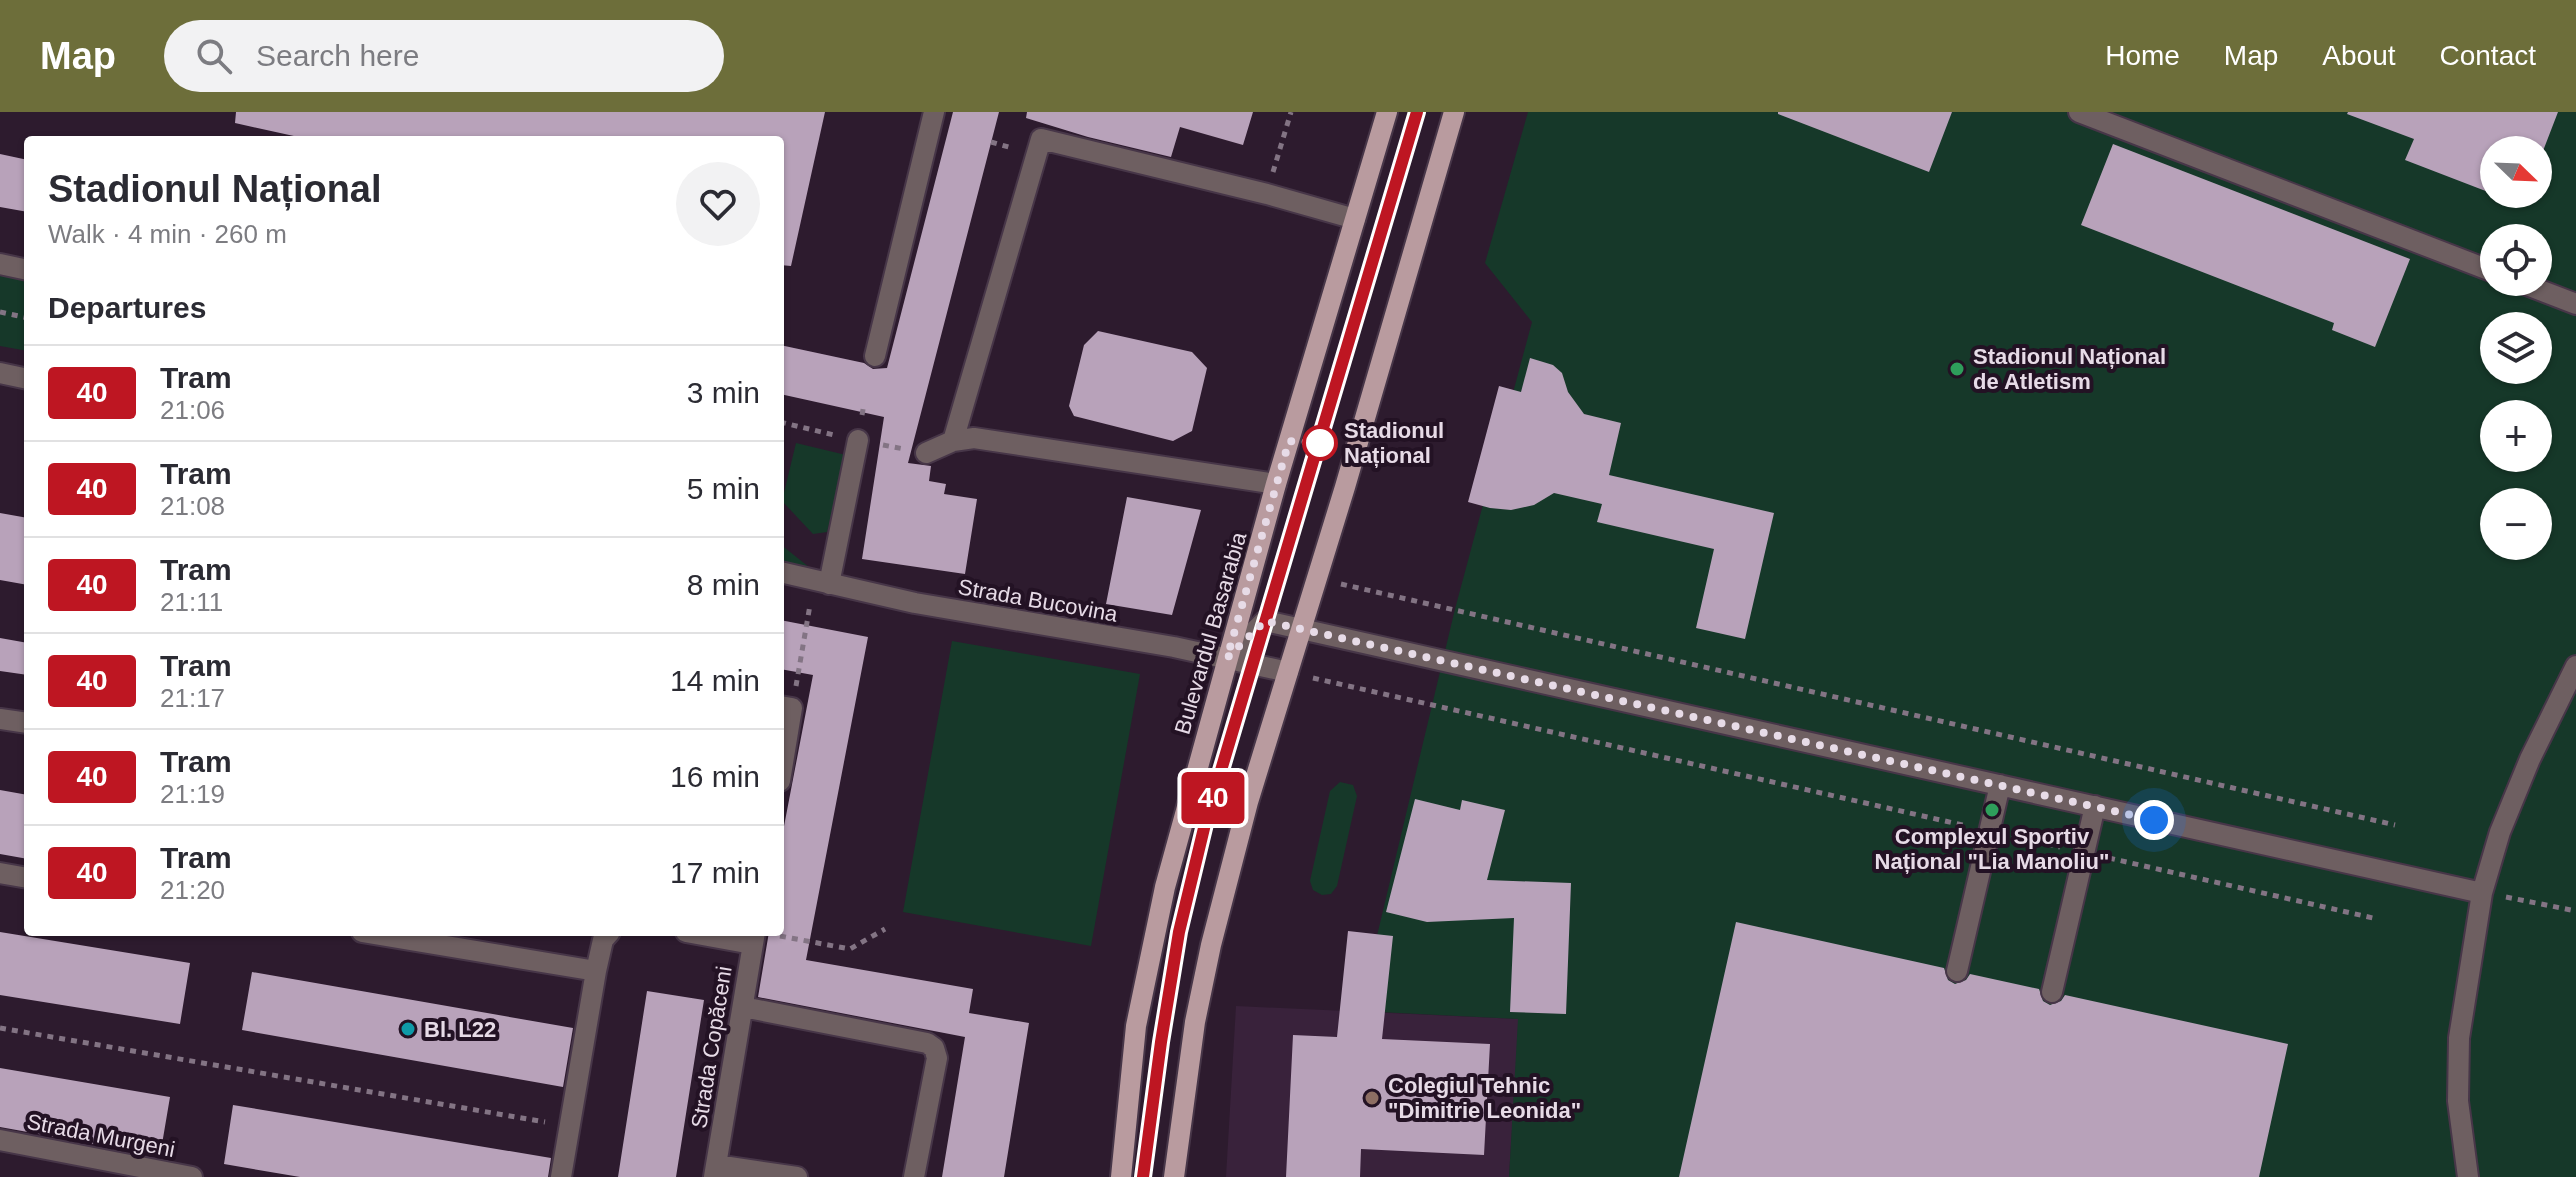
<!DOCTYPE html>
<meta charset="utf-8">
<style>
:root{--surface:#fff;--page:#f2f2f3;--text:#2b2b33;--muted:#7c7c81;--line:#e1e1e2;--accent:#6d6e3a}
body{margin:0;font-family:Arial,sans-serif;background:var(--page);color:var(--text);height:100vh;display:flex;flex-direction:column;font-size:30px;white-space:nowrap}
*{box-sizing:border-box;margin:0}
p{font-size:26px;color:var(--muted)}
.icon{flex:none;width:44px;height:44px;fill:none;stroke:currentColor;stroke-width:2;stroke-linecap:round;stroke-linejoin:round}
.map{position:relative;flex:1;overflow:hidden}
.side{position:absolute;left:24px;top:24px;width:760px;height:800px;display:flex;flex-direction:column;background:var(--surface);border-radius:8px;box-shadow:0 2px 6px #0004}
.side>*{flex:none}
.badge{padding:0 16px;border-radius:6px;font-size:28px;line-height:52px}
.needle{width:52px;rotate:113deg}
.fabs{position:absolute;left:2480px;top:24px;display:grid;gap:16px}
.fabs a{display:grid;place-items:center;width:72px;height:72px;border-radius:50%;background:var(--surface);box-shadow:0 2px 6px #0004;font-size:40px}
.you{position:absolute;width:40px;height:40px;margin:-20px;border:6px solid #fff;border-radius:50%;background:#1a73e8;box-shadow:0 0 0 12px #1a73e833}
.map>.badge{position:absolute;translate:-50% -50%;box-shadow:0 0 0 4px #fff}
h2{padding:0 24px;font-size:30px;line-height:72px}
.round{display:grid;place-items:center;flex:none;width:84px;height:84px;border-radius:42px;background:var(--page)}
.headline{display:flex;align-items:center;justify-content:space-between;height:136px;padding:0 24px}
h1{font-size:38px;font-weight:800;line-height:60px}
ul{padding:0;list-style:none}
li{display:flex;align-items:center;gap:24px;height:96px;padding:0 24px;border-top:2px solid var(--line)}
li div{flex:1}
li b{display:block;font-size:30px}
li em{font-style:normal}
li .badge{min-width:88px;font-weight:700;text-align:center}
header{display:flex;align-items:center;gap:48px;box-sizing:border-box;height:112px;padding:0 40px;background:var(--accent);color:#fff}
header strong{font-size:38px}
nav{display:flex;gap:44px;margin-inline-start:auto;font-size:28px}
.search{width:560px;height:72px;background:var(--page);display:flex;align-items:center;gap:20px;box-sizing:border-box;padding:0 28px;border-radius:44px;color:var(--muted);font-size:30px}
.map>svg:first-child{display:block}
</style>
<header>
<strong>Map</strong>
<div class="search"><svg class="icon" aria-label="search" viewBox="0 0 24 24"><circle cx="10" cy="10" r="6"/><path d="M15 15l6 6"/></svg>Search here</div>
<nav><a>Home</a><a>Map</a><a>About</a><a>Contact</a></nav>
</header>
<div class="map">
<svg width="2576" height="1065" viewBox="0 0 2576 1065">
<rect width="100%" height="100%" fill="#2d1b2e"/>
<path fill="#39223b" d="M 1236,894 L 1519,907 L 1509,1065 L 1226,1065 Z"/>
<path fill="#163829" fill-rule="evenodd" d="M 1528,0 L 2576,0 L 2576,1065 L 1509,1065 L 1518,907 L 1359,899 L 1455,497 L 1532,210 L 1485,151 ZM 2494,38 L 2538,38 L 2538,82 L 2494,82 ZM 2494,126 L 2538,126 L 2538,170 L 2494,170 ZM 2494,214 L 2538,214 L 2538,258 L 2494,258 ZM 2494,302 L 2538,302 L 2538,346 L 2494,346 ZM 2494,390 L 2538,390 L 2538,434 L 2494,434 Z
M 0,157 L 28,163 L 28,239 L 0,234 Z
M 796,331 L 846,343 L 827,420 L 813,422 L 782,389 Z
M 780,432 L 809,455 L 808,461 L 780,453 Z
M 952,529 L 1140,562 L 1091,834 L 903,800 Z
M 1340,670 L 1353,673 L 1357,684 L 1337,774 L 1331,782 L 1322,783 L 1313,778 L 1310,769 L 1330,679 Z"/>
<path fill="#b8a2ba" d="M 236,0 L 825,0 L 791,154 L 780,153 L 780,28 L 312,28 L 235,11 Z
M 953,0 L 999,0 L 908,351 L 931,354 L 929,369 L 946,372 L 944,382 L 977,387 L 965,462 L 862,447 L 884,305 L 780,282 L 780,233 L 864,251 L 873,257 L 887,256 Z
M 1027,0 L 1253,0 L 1243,33 L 1180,15 L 1171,45 L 1088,25 L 1026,6 Z
M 1778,0 L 1952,0 L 1929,60 L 1778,2 Z
M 2348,0 L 2558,0 L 2538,52 L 2538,38 L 2494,38 L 2494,82 L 2526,82 L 2522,93 L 2405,48 L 2414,27 L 2347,2 Z
M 2113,32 L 2410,147 L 2375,235 L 2332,218 L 2334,211 L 2081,113 Z
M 0,42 L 28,48 L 28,100 L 0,95 Z
M 1098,219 L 1192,240 L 1207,256 L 1192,319 L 1173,329 L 1074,304 L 1069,294 L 1084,233 Z
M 1530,246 L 1553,253 L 1562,261 L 1568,280 L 1584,302 L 1621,311 L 1609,363 L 1774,401 L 1745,527 L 1696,516 L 1714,437 L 1597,410 L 1602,392 L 1554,381 L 1534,393 L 1511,398 L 1490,396 L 1468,390 L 1499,274 L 1521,280 Z
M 1127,385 L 1201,398 L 1172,503 L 1106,492 Z
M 0,401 L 28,406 L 28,473 L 0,468 Z
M 780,508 L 868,525 L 806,848 L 973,877 L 969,901 L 1029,911 L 1004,1065 L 942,1065 L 965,925 L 758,885 L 769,820 L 780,820 L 780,735 L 813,563 L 780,557 Z
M 0,526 L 28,531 L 28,563 L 0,559 Z
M 0,678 L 28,683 L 28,747 L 0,742 Z
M 1415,687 L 1460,698 L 1462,688 L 1505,698 L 1487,768 L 1571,771 L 1566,902 L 1510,900 L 1514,806 L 1427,810 L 1386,800 Z
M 1736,810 L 1944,856 L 1948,868 L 1955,872 L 1966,868 L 1970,862 L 2039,877 L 2043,889 L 2050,893 L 2061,889 L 2065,883 L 2288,932 L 2259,1065 L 1679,1065 Z
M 1348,819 L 1393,824 L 1382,927 L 1490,932 L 1484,1043 L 1361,1037 L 1360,1065 L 1286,1065 L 1293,923 L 1337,925 Z
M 0,820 L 190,851 L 180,912 L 0,883 Z
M 252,860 L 573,916 L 563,975 L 242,918 Z
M 647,879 L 704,888 L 676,1065 L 618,1065 Z
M 0,956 L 170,985 L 160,1044 L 0,1015 Z
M 233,993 L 551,1046 L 548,1065 L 300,1065 L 224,1052 Z"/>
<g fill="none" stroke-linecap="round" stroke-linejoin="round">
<defs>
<path id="minor" d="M 2079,0 L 2494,160
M 0,152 L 28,158
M 2519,170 L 2576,192
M 875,244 L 934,0
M 0,261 L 28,267
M 953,329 L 1041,27 L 1267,82 L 1355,107
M 926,341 L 953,329 L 974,326 L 1276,372
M 780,460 L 915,491 L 1174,535 L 1288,560
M 829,472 L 858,328
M 1227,546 L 1265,509 L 2482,781
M 780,594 L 792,596 L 780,669
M 0,607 L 28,611
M 0,761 L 28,766
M 362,820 L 596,859
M 686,820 L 752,832
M 1957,859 L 2000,673
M 2052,880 L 2095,694
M 743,895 L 927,931 L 934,936 L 937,946 L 914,1065
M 0,1028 L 192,1065
M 716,1053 L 797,1065
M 561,1065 L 596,859 L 603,828 L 610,820
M 714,1065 L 755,820
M 2468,1065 L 2458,989 L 2459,926 L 2482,781 L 2500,720 L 2530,647 L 2576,554"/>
<path id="major" d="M 1121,1065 L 1136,914 L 1165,775 L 1276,372 L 1387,0
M 1174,1065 L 1195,910 L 1211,833 L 1248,690 L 1345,375 L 1454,0"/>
</defs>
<use href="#minor" stroke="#473648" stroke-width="24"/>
<use href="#major" stroke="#473648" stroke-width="24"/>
<path stroke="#837484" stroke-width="5" stroke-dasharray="6 6" stroke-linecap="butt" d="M 991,30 L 1012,36
M 1273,60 L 1291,0
M 0,200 L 28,206
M 862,303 L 864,292
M 780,310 L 834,323
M 883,333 L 904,337
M 1341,472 L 2395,713
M 1313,566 L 1967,714
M 796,574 L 810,493
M 2012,724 L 2060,735
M 2109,746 L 2373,806
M 2506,785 L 2576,799
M 780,824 L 850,837 L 885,817
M 0,916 L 545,1010"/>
<use href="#minor" stroke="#6e5f61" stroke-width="20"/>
<use href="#major" stroke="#b99b9f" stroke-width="20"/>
</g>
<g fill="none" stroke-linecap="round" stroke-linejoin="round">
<defs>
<path id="line" d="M 1143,1065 L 1161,930 L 1179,820 L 1205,712 L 1417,0"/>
</defs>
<use href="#line" stroke="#fff" stroke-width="18"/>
<use href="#line" stroke="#be1622" stroke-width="12"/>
<path stroke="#e7dbe7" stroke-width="8" stroke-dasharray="0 14.4" d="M 1320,331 L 1289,329 L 1227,546 L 1265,509 L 2154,708"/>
</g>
<g fill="#2e9e5b" stroke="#231224" stroke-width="3">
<circle cx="1957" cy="257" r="8"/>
<circle cx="1992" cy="698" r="8"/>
</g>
<circle fill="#fff" stroke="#be1622" stroke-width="4" cx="1320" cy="331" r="16"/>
<circle fill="#0f9aa8" stroke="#231224" stroke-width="3" cx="408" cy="917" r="8"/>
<circle fill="#8d6e63" stroke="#231224" stroke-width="3" cx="1372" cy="986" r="8"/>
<g text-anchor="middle" stroke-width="8" stroke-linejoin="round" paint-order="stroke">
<g font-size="22" font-weight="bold" fill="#e7dbe7" stroke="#231224" text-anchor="start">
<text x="1973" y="252">Stadionul Național<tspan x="1973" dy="25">de Atletism</tspan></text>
<text x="1992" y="732" text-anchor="middle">Complexul Sportiv<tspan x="1992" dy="25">Național "Lia Manoliu"</tspan></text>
<text x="424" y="925">Bl. L22</text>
<text x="1388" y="981">Colegiul Tehnic<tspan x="1388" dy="25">"Dimitrie Leonida"</tspan></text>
</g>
<g font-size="22" font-weight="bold" fill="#e7dbe7" stroke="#231224" text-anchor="start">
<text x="1344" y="326">Stadionul<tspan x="1344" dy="25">Național</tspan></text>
</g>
<g font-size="22" fill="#e7dbe7" stroke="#231224">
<text transform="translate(1038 488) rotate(10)" y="8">Strada Bucovina</text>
<text transform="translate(1210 521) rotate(-74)" y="8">Bulevardul Basarabia</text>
<text transform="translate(711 935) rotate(-81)" y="8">Strada Copăceni</text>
<text transform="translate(101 1023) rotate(11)" y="8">Strada Murgeni</text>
</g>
</g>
</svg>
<div class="fabs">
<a><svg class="needle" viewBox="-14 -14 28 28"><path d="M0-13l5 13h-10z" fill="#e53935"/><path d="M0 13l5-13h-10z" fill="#7c7c81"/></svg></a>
<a><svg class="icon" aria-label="locate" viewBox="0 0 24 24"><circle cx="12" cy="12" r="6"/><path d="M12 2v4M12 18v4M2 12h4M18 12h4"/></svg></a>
<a><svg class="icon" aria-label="layers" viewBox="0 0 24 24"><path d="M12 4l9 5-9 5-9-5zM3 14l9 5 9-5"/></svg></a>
<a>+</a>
<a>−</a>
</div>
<div class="you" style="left:2154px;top:708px"></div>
<b class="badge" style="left:1213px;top:686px;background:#be1622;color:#fff">40</b>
<section class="side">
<div class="headline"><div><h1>Stadionul Național</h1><p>Walk · 4 min · 260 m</p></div><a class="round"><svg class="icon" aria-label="heart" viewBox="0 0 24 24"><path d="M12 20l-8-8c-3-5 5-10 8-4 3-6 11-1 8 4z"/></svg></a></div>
<h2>Departures</h2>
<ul>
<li><span class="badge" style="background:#be1622;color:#fff">40</span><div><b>Tram</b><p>21:06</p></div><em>3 min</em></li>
<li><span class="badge" style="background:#be1622;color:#fff">40</span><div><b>Tram</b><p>21:08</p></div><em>5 min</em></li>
<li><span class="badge" style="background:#be1622;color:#fff">40</span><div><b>Tram</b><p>21:11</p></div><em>8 min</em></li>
<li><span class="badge" style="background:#be1622;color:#fff">40</span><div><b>Tram</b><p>21:17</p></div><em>14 min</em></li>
<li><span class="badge" style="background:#be1622;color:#fff">40</span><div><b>Tram</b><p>21:19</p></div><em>16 min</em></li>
<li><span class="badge" style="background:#be1622;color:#fff">40</span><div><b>Tram</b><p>21:20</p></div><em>17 min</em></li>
</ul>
</section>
</div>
